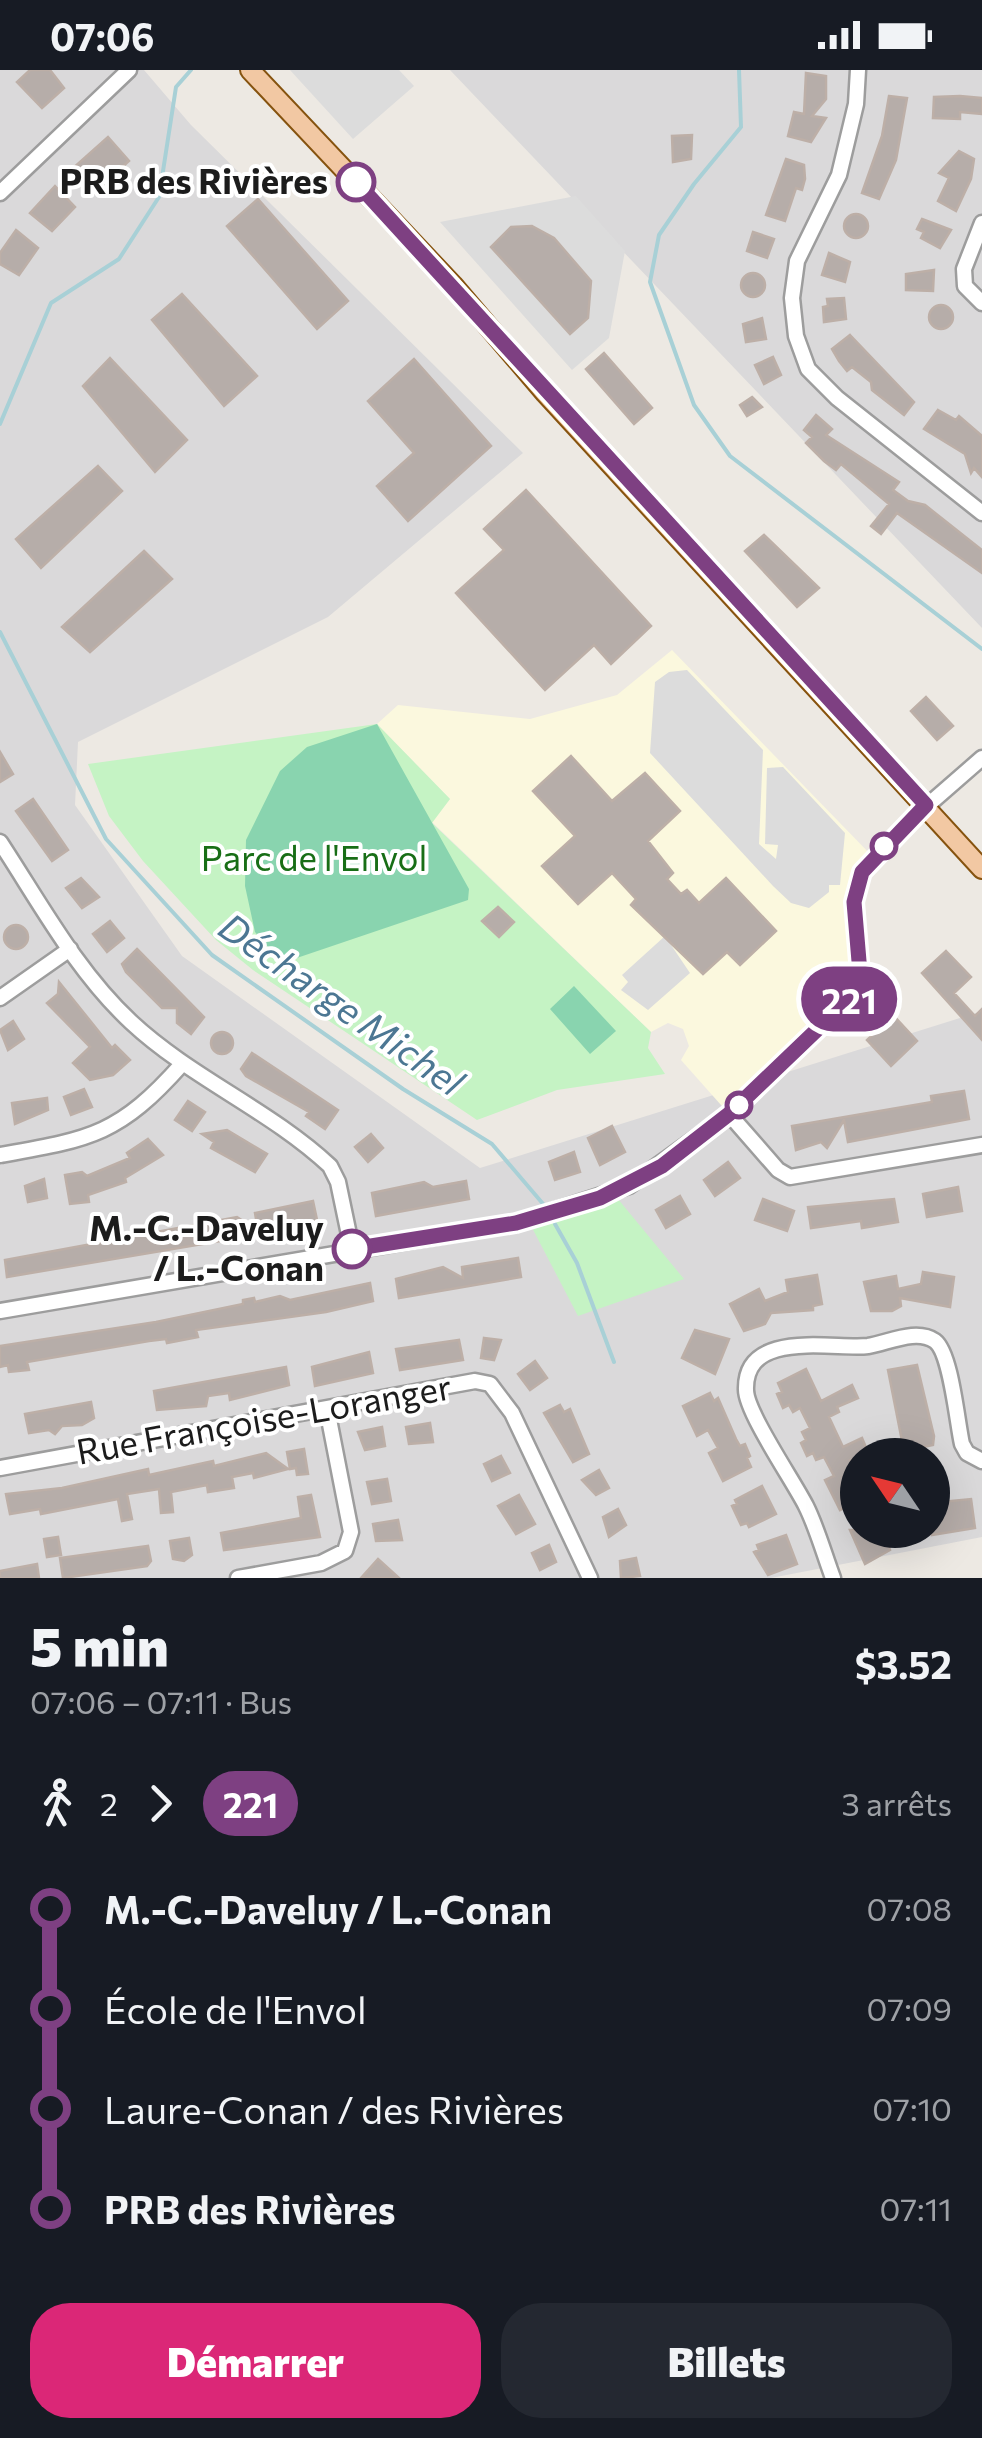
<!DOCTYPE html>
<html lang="fr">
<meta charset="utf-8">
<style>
:root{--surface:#171b24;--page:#242831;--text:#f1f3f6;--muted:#9ea1a6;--accent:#db2777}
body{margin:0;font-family:Commissioner,sans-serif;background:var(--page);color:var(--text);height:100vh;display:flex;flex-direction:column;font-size:38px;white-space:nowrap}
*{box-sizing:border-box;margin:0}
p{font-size:32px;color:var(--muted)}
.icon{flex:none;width:55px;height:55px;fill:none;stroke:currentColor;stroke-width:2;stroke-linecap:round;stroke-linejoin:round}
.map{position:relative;height:1508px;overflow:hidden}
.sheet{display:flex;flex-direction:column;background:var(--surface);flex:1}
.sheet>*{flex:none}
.badge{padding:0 20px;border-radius:32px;font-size:35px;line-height:65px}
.needle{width:65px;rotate:305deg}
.controls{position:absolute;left:840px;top:1368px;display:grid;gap:20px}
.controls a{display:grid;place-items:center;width:110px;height:110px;border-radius:50%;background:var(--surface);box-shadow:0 10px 40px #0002;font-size:50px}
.map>.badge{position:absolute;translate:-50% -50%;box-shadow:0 0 0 5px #fff}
.legs{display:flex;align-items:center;gap:15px;height:110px;padding:0 30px;font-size:32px}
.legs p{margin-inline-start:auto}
.overview{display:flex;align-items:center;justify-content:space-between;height:170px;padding:0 30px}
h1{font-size:55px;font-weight:800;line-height:75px}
.cta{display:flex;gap:20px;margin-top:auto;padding:20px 30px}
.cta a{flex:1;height:115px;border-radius:40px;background:var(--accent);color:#fff;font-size:40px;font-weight:800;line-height:115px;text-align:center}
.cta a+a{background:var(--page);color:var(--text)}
ul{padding:0 30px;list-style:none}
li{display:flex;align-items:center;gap:35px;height:100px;font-size:38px}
li i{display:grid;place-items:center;width:15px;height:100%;margin:0 12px;background:currentColor}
li i::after{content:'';width:25px;height:25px;margin:-12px;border:8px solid;border-radius:50%;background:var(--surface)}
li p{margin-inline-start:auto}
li:first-child i{background:linear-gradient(#0000 50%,currentColor 0)}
li:last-child i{background:linear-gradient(currentColor 50%,#0000 0)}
.status{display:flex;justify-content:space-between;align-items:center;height:70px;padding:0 50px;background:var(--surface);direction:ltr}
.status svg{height:28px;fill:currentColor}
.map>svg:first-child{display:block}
</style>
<div class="status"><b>07:06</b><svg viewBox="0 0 49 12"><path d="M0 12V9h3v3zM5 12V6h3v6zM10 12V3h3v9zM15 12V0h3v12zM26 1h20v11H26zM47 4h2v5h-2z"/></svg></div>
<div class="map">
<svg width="982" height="1508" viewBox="0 0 982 1508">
<rect width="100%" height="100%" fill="#ede9e3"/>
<path fill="#dad9da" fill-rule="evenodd" d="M 0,0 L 144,0 L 191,55 L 523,383 L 328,547 L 78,672 L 75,735 L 182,886 L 480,1098 L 976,943 L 982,949 L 982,1467 L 771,1508 L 0,1508 ZM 858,1385 L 932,1385 L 932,1460 L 858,1460 Z
M 450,0 L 982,0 L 982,558 Z"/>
<path fill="#fbf8de" d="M 672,580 L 873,787 L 860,809 L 860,903 L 849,930 L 729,1044 L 681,990 L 689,976 L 683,959 L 668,953 L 651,962 L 432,752 L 450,729 L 377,654 L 398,635 L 530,649 L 617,625 Z"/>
<path fill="#c5f3c4" d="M 377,654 L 450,729 L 432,753 L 651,962 L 648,978 L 665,1004 L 557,1020 L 477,1050 L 253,900 L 216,870 L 143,791 L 109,746 L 88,694 Z
M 613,1123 L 684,1209 L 578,1246 L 528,1150 Z"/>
<path fill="#89d4af" d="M 377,654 L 469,819 L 468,830 L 282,893 L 255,862 L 245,816 L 246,770 L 280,701 L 307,677 Z
M 574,916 L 616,961 L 590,984 L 550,939 Z"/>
<path fill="#dcdcdc" d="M 290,0 L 399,0 L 414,16 L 353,69 Z
M 576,126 L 625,181 L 609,268 L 572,300 L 440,152 Z
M 687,600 L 763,680 L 759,774 L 776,789 L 778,775 L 765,774 L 767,698 L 783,697 L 845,763 L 840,815 L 829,815 L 829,822 L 809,838 L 791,833 L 773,816 L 650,683 L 655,612 L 669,602 Z
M 665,866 L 690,903 L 648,940 L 621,920 L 628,912 L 622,905 Z"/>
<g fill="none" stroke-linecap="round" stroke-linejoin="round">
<path stroke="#a8d0d6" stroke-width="4" d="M 739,0 L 741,57 L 694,114 L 659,165 L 650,212 L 694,335 L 730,386 L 982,579
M 0,354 L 51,233 L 119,189 L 159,127 L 176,17 L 191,0
M 0,562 L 106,769 L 212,885 L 403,1019 L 492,1074 L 544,1135
M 555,1154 L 577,1193 L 614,1292"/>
</g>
<path fill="#b6ada9" stroke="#bdafa7" stroke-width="2.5" d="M 30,0 L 50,0 L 64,18 L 42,38 L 17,12 Z
M 806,3 L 826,6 L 826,29 L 812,46 L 826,48 L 811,72 L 788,66 L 794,42 L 804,44 Z
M 889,26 L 907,28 L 896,90 L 879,129 L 862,123 L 882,66 Z
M 960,26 L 982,28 L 982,44 L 960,42 L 960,49 L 933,48 L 934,27 Z
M 692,65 L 691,89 L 673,92 L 672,66 Z
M 108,67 L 129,91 L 94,123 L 72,99 Z
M 959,81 L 974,89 L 971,109 L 956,141 L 938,131 L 949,108 L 939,103 Z
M 786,89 L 804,95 L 805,109 L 802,120 L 796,118 L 785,151 L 766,145 Z
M 55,116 L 75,137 L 52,161 L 30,143 Z
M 258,129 L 348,231 L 317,259 L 227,156 Z
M844 156a12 12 0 1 1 24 0a12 12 0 1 1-24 0Z
M 922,149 L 951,160 L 940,178 L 921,168 L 924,162 L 917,159 Z
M 532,156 L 554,168 L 591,211 L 588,248 L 570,264 L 491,177 L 511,157 Z
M 16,160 L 38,178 L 19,205 L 0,194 L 0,183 Z
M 753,162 L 774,169 L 767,188 L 747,181 Z
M 829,183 L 850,192 L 845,212 L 822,205 Z
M 934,200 L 933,221 L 906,220 L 906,204 Z
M741 215a12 12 0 1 1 24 0a12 12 0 1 1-24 0Z
M 182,224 L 257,306 L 224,336 L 152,250 Z
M 844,228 L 846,249 L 824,252 L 823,237 L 828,236 L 827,229 Z
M929 247a12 12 0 1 1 24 0a12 12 0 1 1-24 0Z
M 762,248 L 766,269 L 746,272 L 743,254 Z
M 850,265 L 914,332 L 904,345 L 872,320 L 871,312 L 852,297 L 847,301 L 839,291 L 832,279 Z
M 604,283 L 652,338 L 634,354 L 586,299 Z
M 773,287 L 781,305 L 764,314 L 755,295 Z
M 110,288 L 187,370 L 155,402 L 83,316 Z
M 414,289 L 491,376 L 408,451 L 377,416 L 414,383 L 368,331 Z
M 752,327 L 762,337 L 747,346 L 740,335 Z
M 938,340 L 956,350 L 959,346 L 982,366 L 982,407 L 974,398 L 971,403 L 965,384 L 924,359 Z
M 816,345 L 832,359 L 826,365 L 899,412 L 893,420 L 908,431 L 925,435 L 982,480 L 982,503 L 897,443 L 881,464 L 871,456 L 889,434 L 841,394 L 836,400 L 824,391 L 806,373 L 812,367 L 804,360 Z
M 98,396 L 122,421 L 41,498 L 16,469 Z
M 526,420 L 651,556 L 611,594 L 594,575 L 545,620 L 456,523 L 504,480 L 484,459 Z
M 764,465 L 819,518 L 797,537 L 745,481 Z
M 144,481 L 172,509 L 90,582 L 62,557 Z
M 926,627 L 953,656 L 937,670 L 911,641 Z
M 0,682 L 13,704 L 0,712 Z
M 571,686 L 612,731 L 645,703 L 680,741 L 648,771 L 673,803 L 667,809 L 681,824 L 687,820 L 699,833 L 726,808 L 776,861 L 740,895 L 727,882 L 703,904 L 631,835 L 636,829 L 612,803 L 578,834 L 542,796 L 575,766 L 533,721 Z
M 33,729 L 68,780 L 52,791 L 16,741 Z
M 81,808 L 99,827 L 82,838 L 66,818 Z
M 498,837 L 514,852 L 499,867 L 482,851 Z
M 110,851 L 124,868 L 107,882 L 93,864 Z
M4 867a12 12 0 1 1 24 0a12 12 0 1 1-24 0Z
M 137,879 L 204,947 L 191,964 L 177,953 L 177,938 L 162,938 L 126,902 L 122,894 Z
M 946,881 L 971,907 L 954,923 L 975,946 L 982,939 L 982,970 L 922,903 Z
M 59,912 L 112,978 L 115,975 L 130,990 L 113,1005 L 90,1010 L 73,993 L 90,977 L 47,933 L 58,924 Z
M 893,945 L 917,971 L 891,996 L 867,970 Z
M 13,951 L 24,969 L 8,980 L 0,960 Z
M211 973a11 11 0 1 1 22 0a11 11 0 1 1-22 0Z
M 252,983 L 338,1040 L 325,1059 L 306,1046 L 309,1042 L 246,1006 L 241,999 Z
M 84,1019 L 92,1037 L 71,1045 L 64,1027 Z
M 964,1021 L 969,1049 L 848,1072 L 844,1050 L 827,1078 L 821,1072 L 796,1080 L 792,1056 L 932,1032 L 931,1026 Z
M 47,1028 L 48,1040 L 15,1054 L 12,1033 Z
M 188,1031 L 205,1042 L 192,1061 L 175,1050 Z
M 612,1056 L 625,1082 L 600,1095 L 588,1068 Z
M 227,1060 L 267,1084 L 255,1102 L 211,1078 L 214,1072 L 202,1064 Z
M 371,1064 L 383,1078 L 368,1092 L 355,1077 Z
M 148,1069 L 163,1085 L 125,1108 L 126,1112 L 88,1125 L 89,1132 L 70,1134 L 65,1105 L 82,1102 L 87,1106 L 130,1088 L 127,1083 Z
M 574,1082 L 580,1102 L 555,1110 L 549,1092 Z
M 728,1092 L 740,1108 L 715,1126 L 704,1110 Z
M 44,1109 L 47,1128 L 28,1132 L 25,1116 Z
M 466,1111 L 469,1129 L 376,1146 L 372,1123 L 424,1112 L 433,1117 Z
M 958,1117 L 962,1141 L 927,1147 L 923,1124 Z
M 680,1126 L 690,1144 L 666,1158 L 656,1140 Z
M 763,1129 L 794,1141 L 787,1161 L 755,1150 Z
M 894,1129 L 898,1152 L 862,1158 L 861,1151 L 811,1158 L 808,1137 Z
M 313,1131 L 317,1150 L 285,1160 L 7,1207 L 5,1190 L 237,1147 L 258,1161 L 255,1143 Z
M 518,1188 L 521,1207 L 399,1228 L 396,1209 L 443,1197 L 463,1208 L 462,1197 Z
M 923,1202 L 954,1207 L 950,1237 L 900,1228 L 901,1236 L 892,1241 L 871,1241 L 864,1212 L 896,1206 L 898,1219 L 921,1214 Z
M 817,1205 L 822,1234 L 813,1236 L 813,1240 L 771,1243 L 765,1254 L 744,1261 L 730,1234 L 759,1219 L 765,1231 L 788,1222 L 786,1210 Z
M 370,1213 L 373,1231 L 326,1242 L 196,1260 L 198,1267 L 167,1273 L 166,1269 L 149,1271 L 27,1292 L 29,1300 L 9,1302 L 8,1295 L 0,1297 L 0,1276 L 156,1252 L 243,1234 L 243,1230 L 254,1228 L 255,1232 L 280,1226 L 290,1230 Z
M 695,1260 L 729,1269 L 715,1304 L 682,1288 Z
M 484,1268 L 501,1270 L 494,1290 L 481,1288 Z
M 459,1270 L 463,1290 L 400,1300 L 396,1279 Z
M 369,1282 L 373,1303 L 315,1316 L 312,1297 Z
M 535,1291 L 547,1308 L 530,1320 L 518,1304 Z
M 917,1295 L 934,1366 L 933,1375 L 904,1381 L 888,1300 Z
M 286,1297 L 289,1315 L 230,1330 L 229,1323 L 208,1326 L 206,1336 L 157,1340 L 154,1321 Z
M 806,1299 L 821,1331 L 852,1315 L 858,1328 L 837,1337 L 839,1342 L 829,1347 L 843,1377 L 862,1368 L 868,1382 L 850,1390 L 858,1405 L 858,1453 L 849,1436 L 840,1440 L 825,1410 L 834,1406 L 824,1387 L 816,1390 L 813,1383 L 807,1386 L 801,1373 L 806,1370 L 802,1362 L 810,1358 L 800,1338 L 793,1342 L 789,1335 L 783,1338 L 777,1324 L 782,1322 L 778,1313 Z
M 710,1323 L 714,1331 L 718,1328 L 736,1369 L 740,1376 L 745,1374 L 750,1386 L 747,1388 L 751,1397 L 723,1411 L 709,1383 L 718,1378 L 708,1360 L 697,1366 L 683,1336 Z
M 91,1332 L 94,1348 L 82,1355 L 62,1356 L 55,1364 L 49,1360 L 29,1363 L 25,1344 Z
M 560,1335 L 564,1342 L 570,1339 L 589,1384 L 573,1392 L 544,1343 Z
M 430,1353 L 433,1372 L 409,1374 L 406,1357 Z
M 382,1357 L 385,1376 L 365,1380 L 358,1362 Z
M 304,1379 L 308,1404 L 297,1405 L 296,1398 L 290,1399 L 287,1382 Z
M 266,1383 L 288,1399 L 254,1408 L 253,1403 L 232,1407 L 234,1418 L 208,1422 L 207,1415 L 171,1422 L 173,1442 L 161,1443 L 159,1419 L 127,1424 L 132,1449 L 122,1451 L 118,1429 L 41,1444 L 40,1439 L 10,1444 L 6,1424 L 62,1418 L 148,1399 L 149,1405 L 213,1391 L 214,1396 Z
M 501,1386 L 510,1403 L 492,1411 L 484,1394 Z
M 599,1400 L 609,1418 L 596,1425 L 582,1410 Z
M 387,1409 L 391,1431 L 372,1434 L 367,1412 Z
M 762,1416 L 776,1444 L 749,1457 L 747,1453 L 741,1455 L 732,1436 L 737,1434 L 735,1430 Z
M 311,1425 L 320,1467 L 224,1480 L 221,1463 L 301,1448 L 298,1427 Z
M 519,1425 L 535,1454 L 516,1464 L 498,1436 Z
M 971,1429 L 975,1458 L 932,1465 L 932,1433 Z
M 618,1439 L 626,1455 L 609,1467 L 603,1447 Z
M 398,1450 L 402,1470 L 376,1471 L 373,1454 Z
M 850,1460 L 883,1460 L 890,1480 L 865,1494 Z
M 786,1465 L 797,1494 L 768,1505 L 754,1482 L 759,1480 L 757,1475 Z
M 58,1467 L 61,1485 L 47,1487 L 44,1469 Z
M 189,1468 L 192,1485 L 184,1491 L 173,1489 L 170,1471 Z
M 549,1475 L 556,1492 L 540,1500 L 532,1483 Z
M 148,1476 L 151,1491 L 147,1496 L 63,1508 L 60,1488 Z
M 636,1488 L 640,1506 L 621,1508 L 620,1491 Z
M 378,1489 L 399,1508 L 361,1508 Z
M 37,1494 L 39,1508 L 0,1508 L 0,1501 Z"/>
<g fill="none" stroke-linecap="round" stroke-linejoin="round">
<defs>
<path id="minor" d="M 858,0 L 856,34 L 839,105 L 797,191 L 792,228 L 796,266 L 808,299 L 837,328 L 982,443
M 0,123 L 129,0
M 982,153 L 964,199 L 965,216 L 982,233
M 0,772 C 40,833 77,902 131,952 C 191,1008 270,1040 330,1096 L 338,1112 L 352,1179
M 0,928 L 70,879
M 729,1044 L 778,1100 L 790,1107 L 982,1075
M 0,1085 C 91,1069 119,1065 182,994
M 0,1241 L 516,1153 L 629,1116 L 729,1044 L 849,930 L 860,903 L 854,832 L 862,803 L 912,749 L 982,688
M 0,1398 L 475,1311 L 490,1314 L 512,1343 L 590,1508
M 238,1508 L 321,1493 L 345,1481 L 351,1462 L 327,1339
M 833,1508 C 824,1484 817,1458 806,1436 C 794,1412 746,1342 746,1320 C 744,1258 835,1280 868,1276 C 888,1273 916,1258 935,1271 C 951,1283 957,1352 962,1374 L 967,1383 L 982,1391"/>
<path id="major" d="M 250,0 L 453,215 L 545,323 L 982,799"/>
</defs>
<use href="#minor" stroke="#9d9d9d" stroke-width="19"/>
<use href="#major" stroke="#86530f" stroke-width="22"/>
<use href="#minor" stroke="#fff" stroke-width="14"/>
<use href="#major" stroke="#f2c8a3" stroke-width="18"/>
</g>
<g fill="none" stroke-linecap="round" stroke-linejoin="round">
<defs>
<path id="line-1" d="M 352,1179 L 516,1153 L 600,1128 L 662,1096 L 729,1044 L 848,930 L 860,903 L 854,832 L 862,802 L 926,735 L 356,112"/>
</defs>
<use href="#line-1" stroke="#fff" stroke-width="22"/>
<use href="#line-1" stroke="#7e4082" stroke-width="15"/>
</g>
<g fill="#fff" stroke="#7e4082" stroke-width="5">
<circle cx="356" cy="112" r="18"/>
<circle cx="884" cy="776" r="12"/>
<circle cx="739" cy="1035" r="12"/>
<circle cx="352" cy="1179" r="18"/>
</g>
<g text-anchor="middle" stroke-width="8" stroke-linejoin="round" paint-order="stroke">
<g font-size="35" font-weight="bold" fill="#1c1c1c" stroke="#fff" text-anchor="end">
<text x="328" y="124">PRB des Rivières</text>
<text x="324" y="1171">M.-C.-Daveluy<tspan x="324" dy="40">/ L.-Conan</tspan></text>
</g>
<g font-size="35" fill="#186e16" stroke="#fff">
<text x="314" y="801">Parc de l'Envol</text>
</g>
<g font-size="35" fill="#1c1c1c" stroke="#fff">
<text transform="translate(264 1350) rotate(-10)" y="12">Rue Françoise-Loranger</text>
</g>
<g font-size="38" font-style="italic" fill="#4c7793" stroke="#fff">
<text transform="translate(341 935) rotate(35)" y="13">Décharge Michel</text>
</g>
</g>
</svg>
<div class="controls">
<a><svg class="needle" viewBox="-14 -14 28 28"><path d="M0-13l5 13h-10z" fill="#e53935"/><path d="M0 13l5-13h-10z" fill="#9ea1a6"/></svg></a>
</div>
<b class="badge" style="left:849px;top:929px;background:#7e4082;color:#fff">221</b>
</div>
<section class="sheet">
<div class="overview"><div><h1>5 min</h1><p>07:06 – 07:11 · Bus</p></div><b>$3.52</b></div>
<div class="legs"><svg class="icon" aria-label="walk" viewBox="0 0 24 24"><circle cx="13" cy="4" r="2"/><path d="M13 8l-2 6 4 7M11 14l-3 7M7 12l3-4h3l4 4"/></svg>2<svg class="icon" aria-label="forward" viewBox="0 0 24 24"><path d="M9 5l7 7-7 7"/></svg><b class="badge" style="background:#7e4082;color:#fff">221</b><p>3 arrêts</p></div>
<ul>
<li><i style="color:#7e4082"></i><b>M.-C.-Daveluy / L.-Conan</b><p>07:08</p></li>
<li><i style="color:#7e4082"></i><span>École de l'Envol</span><p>07:09</p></li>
<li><i style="color:#7e4082"></i><span>Laure-Conan / des Rivières</span><p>07:10</p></li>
<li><i style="color:#7e4082"></i><b>PRB des Rivières</b><p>07:11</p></li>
</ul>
<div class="cta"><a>Démarrer</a><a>Billets</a></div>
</section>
